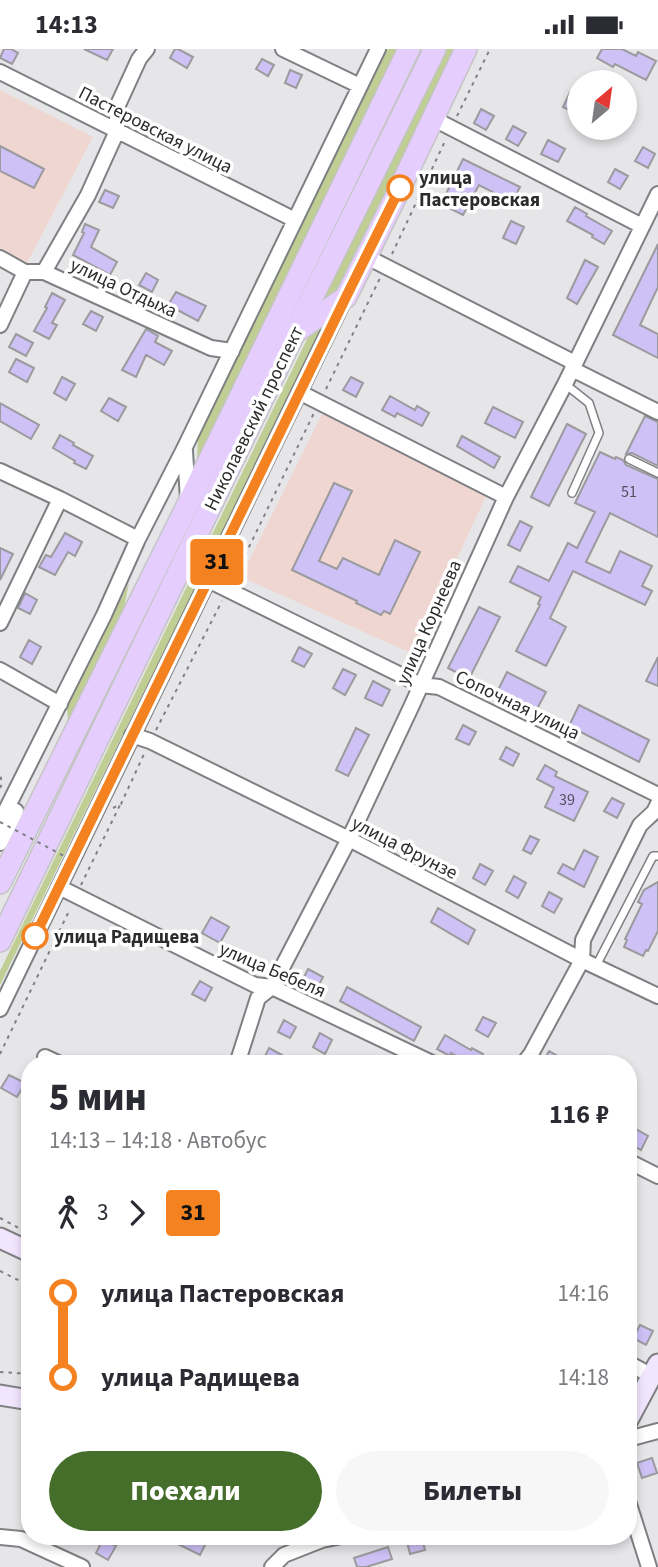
<!DOCTYPE html>
<html lang="ru">
<meta charset="utf-8">
<style>
:root{--surface:#fff;--page:#f7f7f7;--text:#2b2b33;--muted:#7c7c81;--accent:#456e2a}
body{margin:0;font-family:"Source Sans 3",sans-serif;background:var(--page);color:var(--text);height:100vh;display:flex;flex-direction:column;font-size:26px;white-space:nowrap}
*{box-sizing:border-box;margin:0}
p{font-size:23px;color:var(--muted)}
.icon{flex:none;width:38px;height:38px;fill:none;stroke:currentColor;stroke-width:2;stroke-linecap:round;stroke-linejoin:round}
.map{position:relative;flex:1;overflow:hidden}
.panel{position:absolute;left:21px;top:1006px;width:616px;height:490px;display:flex;flex-direction:column;background:var(--surface);border-radius:28px;box-shadow:0 4px 10px #0003}
.panel>*{flex:none}
.badge{padding:0 14px;border-radius:5px;font-size:24px;line-height:46px}
.needle{width:46px;rotate:29deg}
.buttons{position:absolute;left:567px;top:21px;display:grid;gap:14px}
.buttons a{display:grid;place-items:center;width:70px;height:70px;border-radius:50%;background:var(--surface);box-shadow:0 4px 10px #0003;font-size:35px}
.map>.badge{position:absolute;translate:-50% -50%;box-shadow:0 0 0 4px #fff}
.legs{display:flex;align-items:center;gap:10px;height:77px;padding:0 28px;font-size:23px}
.legs p{margin-inline-start:auto}
.overview{display:flex;align-items:center;justify-content:space-between;height:119px;padding:0 28px}
h1{font-size:38px;font-weight:800;line-height:52px}
.button{display:flex;gap:14px;margin-top:auto;padding:14px 28px}
.button a{flex:1;height:80px;border-radius:42px;background:var(--accent);color:#fff;font-size:28px;font-weight:800;line-height:80px;text-align:center}
.button a+a{background:var(--page);color:var(--text)}
ul{padding:0 28px;list-style:none}
li{display:flex;align-items:center;gap:24px;height:84px;font-size:26px}
li i{display:grid;place-items:center;width:10px;height:100%;margin:0 9px;background:currentColor}
li i::after{content:'';width:18px;height:18px;margin:-9px;border:5px solid;border-radius:50%;background:var(--surface)}
li p{margin-inline-start:auto}
li:first-child i{background:linear-gradient(#0000 50%,currentColor 0)}
li:last-child i{background:linear-gradient(currentColor 50%,#0000 0)}
.status{display:flex;justify-content:space-between;align-items:center;height:49px;padding:0 35px;background:var(--surface);direction:ltr}
.status svg{height:19px;fill:currentColor}
.map>svg:first-child{display:block}
</style>
<div class="status"><b>14:13</b><svg viewBox="0 0 49 12"><path d="M0 12V9h3v3zM5 12V6h3v6zM10 12V3h3v9zM15 12V0h3v12zM26 1h20v11H26zM47 4h2v5h-2z"/></svg></div>
<div class="map">
<svg width="658" height="1518" viewBox="0 0 658 1518">
<rect width="100%" height="100%" fill="#e6e6e9"/>
<path fill="#f0d6d1" d="M 0,41 L 93,88 L 27,214 L 0,200 Z
M 322,365 L 486,447 L 413,605 L 241,528 Z"/>
<path fill="#c0ce94" d="M 388,0 L 397,0 L 197,411 L 198,388 Z
M 445,0 L 454,0 L 449,15 L 340,237 L 327,254 L 313,261 Z
M 325,274 L 0,936 L 0,922 L 311,282 Z
M 129,534 L 124,559 L 68,673 L 67,659 Z"/>
<path fill="#cdc1f5" stroke="#9b9a9d" stroke-width="2" d="M 4,0 L 11,0 L 18,4 L 12,15 L 0,9 Z
M 84,0 L 113,0 L 107,11 Z
M 175,0 L 178,0 L 193,8 L 187,19 L 170,9 Z
M 602,0 L 622,0 L 636,7 L 638,3 L 656,12 L 646,31 L 615,15 L 613,18 L 597,9 Z
M 262,10 L 274,16 L 268,27 L 256,20 Z
M 290,21 L 302,26 L 296,39 L 285,34 Z
M 570,43 L 579,47 L 579,66 L 563,58 Z
M 481,60 L 494,67 L 486,81 L 474,74 Z
M 513,77 L 526,84 L 518,97 L 506,90 Z
M 548,91 L 565,100 L 558,113 L 541,105 Z
M 0,97 L 44,120 L 34,139 L 0,122 Z
M 643,98 L 655,105 L 648,119 L 635,112 Z
M 463,110 L 520,138 L 512,153 L 479,136 L 463,166 L 441,155 Z
M 615,120 L 628,127 L 620,140 L 608,133 Z
M 105,141 L 119,147 L 113,159 L 99,153 Z
M 575,158 L 587,165 L 586,167 L 612,182 L 604,195 L 592,188 L 593,186 L 567,172 Z
M 511,172 L 524,178 L 516,195 L 503,189 Z
M 85,175 L 99,181 L 91,198 L 117,213 L 110,226 L 73,206 L 84,184 L 82,183 Z
M 658,195 L 658,238 L 640,276 L 658,285 L 658,309 L 613,286 Z
M 585,211 L 598,218 L 577,255 L 567,249 Z
M 146,224 L 158,231 L 152,243 L 139,236 Z
M 176,243 L 206,257 L 198,272 L 168,256 Z
M 52,244 L 65,251 L 52,274 L 57,276 L 49,290 L 34,282 L 47,259 L 45,258 Z
M 91,262 L 103,268 L 96,282 L 83,275 Z
M 146,280 L 158,287 L 155,293 L 172,302 L 164,316 L 146,306 L 136,328 L 122,321 Z
M 16,285 L 33,294 L 26,307 L 9,298 Z
M 16,310 L 34,319 L 27,333 L 9,323 Z
M 62,328 L 75,335 L 66,351 L 54,344 Z
M 351,328 L 363,334 L 356,348 L 343,341 Z
M 390,347 L 415,361 L 417,357 L 429,364 L 422,377 L 397,364 L 395,368 L 382,361 Z
M 109,349 L 126,358 L 118,372 L 101,362 Z
M 0,354 L 39,376 L 31,390 L 0,372 Z
M 493,358 L 523,373 L 515,389 L 485,374 Z
M 645,367 L 658,373 L 658,417 L 632,404 L 626,405 Z
M 567,375 L 586,385 L 549,457 L 531,448 Z
M 60,386 L 74,394 L 73,396 L 93,407 L 86,420 L 74,414 L 75,412 L 53,399 Z
M 462,387 L 500,408 L 494,419 L 457,397 Z
M 600,403 L 615,410 L 616,408 L 623,411 L 626,416 L 658,430 L 658,488 L 610,464 L 586,513 L 610,524 L 620,502 L 652,517 L 642,537 L 652,542 L 645,556 L 573,522 L 550,569 L 566,578 L 546,617 L 516,602 L 540,556 L 538,555 L 541,548 L 510,533 L 518,517 L 549,532 L 568,494 L 577,499 L 595,463 L 575,454 Z
M 334,434 L 352,442 L 319,512 L 337,520 L 343,509 L 379,526 L 395,491 L 420,503 L 390,565 L 384,562 L 381,566 L 356,554 L 357,552 L 292,521 Z
M 520,472 L 532,478 L 520,502 L 508,496 Z
M 65,484 L 82,493 L 75,507 L 68,503 L 55,526 L 39,518 L 46,506 L 51,508 Z
M 0,499 L 13,505 L 0,531 Z
M 25,544 L 37,551 L 30,565 L 18,559 Z
M 479,558 L 500,568 L 469,630 L 448,619 Z
M 29,591 L 41,598 L 32,615 L 20,608 Z
M 299,598 L 312,605 L 304,618 L 292,612 Z
M 658,608 L 658,637 L 646,632 Z
M 343,620 L 356,626 L 345,646 L 333,639 Z
M 507,623 L 546,643 L 535,664 L 496,645 Z
M 373,632 L 390,641 L 382,657 L 365,649 Z
M 579,656 L 649,691 L 639,713 L 569,677 Z
M 463,676 L 476,683 L 469,696 L 456,690 Z
M 356,679 L 369,686 L 348,727 L 336,721 Z
M 506,698 L 519,705 L 513,717 L 500,710 Z
M 545,716 L 557,723 L 555,727 L 588,743 L 574,772 L 545,758 L 554,739 L 537,730 Z
M 612,749 L 624,755 L 617,769 L 604,762 Z
M 530,787 L 539,791 L 531,805 L 523,801 Z
M 584,801 L 598,808 L 584,838 L 558,824 L 563,815 L 574,821 Z
M 480,815 L 493,822 L 485,836 L 473,829 Z
M 514,827 L 526,834 L 518,849 L 506,842 Z
M 658,833 L 658,882 L 648,902 L 646,901 L 643,907 L 624,898 L 627,891 L 625,890 L 642,855 L 638,853 L 644,841 Z
M 549,843 L 562,850 L 554,864 L 542,857 Z
M 438,859 L 475,881 L 468,895 L 431,873 Z
M 211,868 L 229,878 L 220,894 L 202,884 Z
M 308,920 L 323,928 L 316,942 L 301,934 Z
M 200,932 L 212,939 L 205,952 L 192,945 Z
M 347,938 L 421,978 L 414,992 L 340,952 Z
M 483,968 L 496,974 L 488,988 L 476,981 Z
M 284,971 L 296,978 L 290,989 L 278,983 Z
M 320,984 L 332,991 L 325,1005 L 313,998 Z
M 445,986 L 471,1001 L 472,999 L 483,1005 L 478,1015 L 470,1015 L 451,1004 L 450,1007 L 437,1000 Z
M 269,999 L 282,1006 L 277,1015 L 261,1015 Z
M 549,1002 L 572,1015 L 542,1015 Z
M 9,1026 L 25,1034 L 17,1048 L 1,1039 Z
M 636,1080 L 648,1087 L 641,1101 L 629,1094 Z
M 640,1276 L 653,1282 L 646,1296 L 633,1289 Z
M 652,1409 L 657,1424 L 642,1429 L 637,1414 Z
M 182,1488 L 189,1488 L 205,1496 L 200,1506 L 178,1495 Z
M 422,1489 L 425,1501 L 410,1505 L 407,1493 Z
M 103,1490 L 116,1497 L 108,1511 L 96,1504 Z
M 388,1498 L 392,1510 L 366,1518 L 357,1518 L 354,1509 Z"/>
<g fill="none" stroke-linecap="round" stroke-linejoin="round">
<defs>
<path id="service" d="M 565,335 L 589,354 L 599,384 L 572,444
M 629,410 L 658,424
M 596,917 L 653,807 L 658,807"/>
<path id="minor" d="M 283,0 L 360,37
M 0,23 L 295,171
M 434,70 L 642,177
M 367,208 L 575,314 L 572,320 L 658,363
M 0,209 L 25,223 L 44,223 L 211,299 L 232,302
M 0,276 L 25,223 L 44,223 L 88,146 L 117,82 L 117,58 L 139,10 L 147,0
M 299,343 L 506,448
M 185,402 L 188,451
M 0,422 L 60,450 L 138,490
M 208,531 L 421,636 L 439,638 L 658,746
M 0,574 L 60,450
M 0,621 L 60,655
M 132,686 L 150,692 L 349,790 L 582,911 L 658,947
M 0,773 L 104,566 L 138,490 L 184,400 L 378,0
M 0,794 L 16,762
M 59,838 L 255,936 L 272,938 L 434,1015
M 0,960 L 343,253
M 45,1008 L 60,1015
M 237,1015 L 258,949 L 272,938 L 349,790 L 412,656 L 506,448 L 565,335 L 658,145
M 523,1015 L 531,1005 L 582,911 L 583,891 L 640,776 L 654,763 L 658,755
M 628,1112 L 658,1127
M 628,1314 L 652,1327
M 628,1390 L 658,1382
M 628,1452 L 649,1518
M 0,1488 L 21,1490 L 82,1518
M 272,1518 L 284,1506 L 322,1491 L 337,1488"/>
<path id="secondary" d="M 0,1189 L 30,1203
M 0,1346 L 30,1351
M 628,1371 L 658,1315"/>
<path id="primary" d="M 296,283 L 346,248 L 400,139 L 466,0
M 0,834 L 188,455 L 409,0
M 0,892 L 294,285 L 435,0"/>
</defs>
<use href="#service" stroke="#7f8083" stroke-width="10"/>
<use href="#minor" stroke="#7f8083" stroke-width="18"/>
<use href="#secondary" stroke="#7f8083" stroke-width="23"/>
<use href="#primary" stroke="#c4c4c4" stroke-width="24"/>
<path stroke="#818183" stroke-width="2" stroke-dasharray="3.5 5" stroke-linecap="butt" d="M 457,67 L 490,0
M 392,205 L 446,90
M 326,340 L 380,229
M 234,529 L 314,364
M 156,681 L 222,552
M 0,739 L 2,735 L 0,724
M 113,759 L 121,755 L 144,705
M 81,836 L 120,756
M 0,1005 L 70,860
M 0,1169 L 30,1185
M 0,1222 L 30,1237
M 0,1323 L 30,1325"/>
<use href="#service" stroke="#fff" stroke-width="7"/>
<use href="#minor" stroke="#fff" stroke-width="14"/>
<use href="#secondary" stroke="#f2e6fe" stroke-width="19"/>
<use href="#primary" stroke="#e5cefd" stroke-width="21"/>
<path stroke="#818183" stroke-width="2" stroke-dasharray="3.5 5" stroke-linecap="butt" d="M 0,773 L 81,816"/>
</g>
<g fill="none" stroke-linecap="round" stroke-linejoin="round">
<defs>
<path id="line-1" d="M 35,887 L 346,248 L 400,139"/>
</defs>
<use href="#line-1" stroke="#fff" stroke-width="16"/>
<use href="#line-1" stroke="#f58220" stroke-width="10"/>
</g>
<g fill="#fff" stroke="#f58220" stroke-width="3.5">
<circle cx="400" cy="139" r="12"/>
<circle cx="35" cy="887" r="12"/>
</g>
<g text-anchor="middle" stroke-width="7" stroke-linejoin="round" paint-order="stroke">
<g font-size="16" fill="#54515f">
<text x="629" y="448">51</text>
<text x="567" y="756">39</text>
</g>
<g font-size="19" fill="#2c2c2d" stroke="#fff">
<text transform="translate(156 80) rotate(27)" y="7">Пастеровская улица</text>
<text transform="translate(124 238) rotate(25)" y="7">улица Отдыха</text>
<text transform="translate(253 369) rotate(-64)" y="7">Николаевский проспект</text>
<text transform="translate(428 573) rotate(-66)" y="7">улица Корнеева</text>
<text transform="translate(518 655) rotate(26)" y="7">Сопочная улица</text>
<text transform="translate(405 798) rotate(27)" y="7">улица Фрунзе</text>
<text transform="translate(273 920) rotate(23)" y="7">улица Бебеля</text>
</g>
<g font-size="19" font-weight="bold" fill="#2c2c2d" stroke="#fff" text-anchor="start">
<text x="419" y="135">улица<tspan x="419" dy="22">Пастеровская</tspan></text>
<text x="54" y="894">улица Радищева</text>
</g>
</g>
</svg>
<div class="buttons">
<a><svg class="needle" viewBox="-14 -14 28 28"><path d="M0-13l5 13h-10z" fill="#e53935"/><path d="M0 13l5-13h-10z" fill="#7c7c81"/></svg></a>
</div>
<b class="badge" style="left:217px;top:513px;background:#f58220;color:#111">31</b>
<section class="panel">
<div class="overview"><div><h1>5 мин</h1><p>14:13 – 14:18 · Автобус</p></div><b>116 ₽</b></div>
<div class="legs"><svg class="icon" aria-label="walk" viewBox="0 0 24 24"><circle cx="13" cy="4" r="2"/><path d="M13 8l-2 6 4 7M11 14l-3 7M7 12l3-4h3l4 4"/></svg>3<svg class="icon" aria-label="forward" viewBox="0 0 24 24"><path d="M9 5l7 7-7 7"/></svg><b class="badge" style="background:#f58220;color:#111">31</b></div>
<ul>
<li><i style="color:#f58220"></i><b>улица Пастеровская</b><p>14:16</p></li>
<li><i style="color:#f58220"></i><b>улица Радищева</b><p>14:18</p></li>
</ul>
<div class="button"><a>Поехали</a><a>Билеты</a></div>
</section>
</div>
